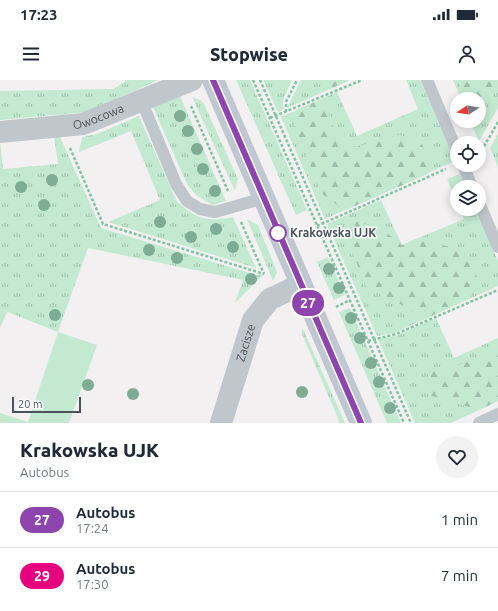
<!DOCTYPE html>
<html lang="pl">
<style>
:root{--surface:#fff;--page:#f2f2f3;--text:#1f2937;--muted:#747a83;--line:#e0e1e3}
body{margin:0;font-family:Ubuntu,sans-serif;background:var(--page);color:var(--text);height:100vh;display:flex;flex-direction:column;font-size:15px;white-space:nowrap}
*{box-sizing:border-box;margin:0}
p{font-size:13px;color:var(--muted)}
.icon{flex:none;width:22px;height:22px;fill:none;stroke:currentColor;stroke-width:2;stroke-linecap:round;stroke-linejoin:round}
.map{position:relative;height:343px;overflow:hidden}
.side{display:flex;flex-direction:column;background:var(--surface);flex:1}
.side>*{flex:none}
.badge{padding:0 8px;border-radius:13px;font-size:14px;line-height:26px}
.needle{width:26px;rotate:258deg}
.controls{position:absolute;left:450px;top:12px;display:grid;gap:8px}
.controls a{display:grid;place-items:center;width:36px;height:36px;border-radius:50%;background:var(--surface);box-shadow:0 2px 10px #0003;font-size:20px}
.scale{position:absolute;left:12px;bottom:10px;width:69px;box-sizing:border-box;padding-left:4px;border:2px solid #49535b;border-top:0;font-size:11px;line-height:14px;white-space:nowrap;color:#49535b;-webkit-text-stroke:3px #fff;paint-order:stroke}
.map>.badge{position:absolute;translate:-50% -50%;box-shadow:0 0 0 2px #fff}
.round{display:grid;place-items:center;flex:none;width:42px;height:42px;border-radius:21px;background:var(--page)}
.overview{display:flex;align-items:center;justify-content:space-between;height:68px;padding:0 20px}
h1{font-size:19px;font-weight:800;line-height:30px}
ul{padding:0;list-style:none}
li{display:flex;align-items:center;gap:12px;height:56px;padding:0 20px;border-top:1px solid var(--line)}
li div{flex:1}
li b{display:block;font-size:15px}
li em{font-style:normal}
li .badge{min-width:44px;font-weight:700;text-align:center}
.status{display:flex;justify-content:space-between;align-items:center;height:28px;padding:0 20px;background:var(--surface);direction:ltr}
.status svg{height:11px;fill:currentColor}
header{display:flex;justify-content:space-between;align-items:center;height:52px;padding:0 20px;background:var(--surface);font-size:18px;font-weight:800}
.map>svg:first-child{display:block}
</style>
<div class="status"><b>17:23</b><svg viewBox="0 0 49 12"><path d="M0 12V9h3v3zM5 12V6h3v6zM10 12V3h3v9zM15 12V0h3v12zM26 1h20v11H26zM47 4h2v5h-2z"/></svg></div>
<header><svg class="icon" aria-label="menu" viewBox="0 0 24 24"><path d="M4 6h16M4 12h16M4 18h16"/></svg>Stopwise<svg class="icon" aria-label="person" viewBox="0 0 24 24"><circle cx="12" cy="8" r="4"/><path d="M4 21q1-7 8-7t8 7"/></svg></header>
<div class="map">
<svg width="498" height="343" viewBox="0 0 498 343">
<defs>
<pattern id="grass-tufts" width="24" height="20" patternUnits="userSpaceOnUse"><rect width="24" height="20" fill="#c3ead1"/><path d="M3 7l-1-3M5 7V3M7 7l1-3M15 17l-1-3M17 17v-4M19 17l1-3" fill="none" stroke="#a0c0ad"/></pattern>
<pattern id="forest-firs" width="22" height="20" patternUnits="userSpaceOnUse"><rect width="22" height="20" fill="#c3ead1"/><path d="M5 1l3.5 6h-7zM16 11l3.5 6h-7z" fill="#a0c0ad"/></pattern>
</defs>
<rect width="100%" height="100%" fill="#f2f0f0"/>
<path fill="url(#grass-tufts)" d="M 125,0 L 158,0 L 89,32 L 0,40 L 0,11 L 113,9 L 125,2 Z
M 236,0 L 250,0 L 307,130 L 296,135 Z
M 263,0 L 292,0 L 283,20 L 283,30 L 278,32 Z
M 301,0 L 350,0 L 287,28 Z
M 406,0 L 420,0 L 455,81 L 325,139 L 281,37 L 337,12 L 357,56 L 418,29 Z
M 453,0 L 498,0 L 498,28 L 479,61 L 470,41 L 479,41 L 479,19 L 461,19 Z
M 180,16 L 183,23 L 226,121 L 213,125 L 197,116 L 187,104 L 153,27 Z
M 192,17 L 200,20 L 204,24 L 238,99 L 235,111 Z
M 139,36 L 176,120 C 194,139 208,142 233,137 L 256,188 L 108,142 L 160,120 L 131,51 L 79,72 L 82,57 L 97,54 Z
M 498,54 L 498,87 L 490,68 Z
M 59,55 L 101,148 L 256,195 L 264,194 L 235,223 L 243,200 L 88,168 L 58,252 L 0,229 L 0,60 L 3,89 L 58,84 L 54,56 Z
M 460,94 L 466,107 L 457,107 L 457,122 L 447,99 Z
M 381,120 L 402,165 L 464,139 L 460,129 L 475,129 L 498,181 L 498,206 L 394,253 L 377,256 L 327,144 Z
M 247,139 L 258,145 L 277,192 L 273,201 Z
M 328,177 L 345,215 L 334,220 L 317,182 Z
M 350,228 L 401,343 L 387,343 L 339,232 Z
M 436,238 L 454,278 L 498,258 L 498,321 L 451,343 L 415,343 L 378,259 L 396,256 Z
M 303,249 L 345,343 L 340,343 L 301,252 Z"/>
<path fill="url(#forest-firs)" d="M 316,0 L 350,0 L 328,10 Z
M 456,0 L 498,0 L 498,12 L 485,19 L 467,16 Z
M 324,18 L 337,60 L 356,67 L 398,55 L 417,59 L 429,73 L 428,94 L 348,129 L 340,127 L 321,113 L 294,43 L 296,30 Z
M 353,140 L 383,150 L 402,165 L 418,158 L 464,171 L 480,203 L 468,219 L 423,240 L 404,226 L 388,219 L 366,206 L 343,149 Z
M 498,272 L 498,321 L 479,330 L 429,315 L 431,292 L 461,284 Z"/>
<path fill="#c3ead1" d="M 0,229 L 7,232 L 0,248 Z
M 58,252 L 97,265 L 69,343 L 0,343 L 0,333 L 28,342 Z"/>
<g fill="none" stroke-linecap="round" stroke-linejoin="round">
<path stroke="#7fc5a1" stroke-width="2.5" stroke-dasharray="3 2" stroke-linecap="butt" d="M 253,0 L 404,343
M 260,0 L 411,343
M 191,26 L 228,111
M 286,32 L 286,22 L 297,0
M 270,38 L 362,0
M 70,68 L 103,144 L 264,194
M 479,75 L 498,42
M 241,142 L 264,194
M 317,146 L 446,89
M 336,227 L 350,220
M 368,261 L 396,254 L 498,210"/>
<path stroke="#bfc7cd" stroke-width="12" d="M 427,0 L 457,71
M 142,22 L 176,104 L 187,121 L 200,129 L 215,132 L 264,118
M 463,85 L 472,107
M 479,123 L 498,167
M 479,343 L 498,334"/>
<g stroke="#bfc7cd" stroke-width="22">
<path id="s1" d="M 0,52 L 83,44 L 192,0"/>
<path id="s2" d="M 221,343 L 253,240 L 270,219 L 300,205"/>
</g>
<path stroke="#bfc8d1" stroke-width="22" d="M 213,0 L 361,343"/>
</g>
<g fill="#7fac95">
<circle cx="180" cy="36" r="6"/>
<circle cx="188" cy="51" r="6"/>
<circle cx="197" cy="69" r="6"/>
<circle cx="203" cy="89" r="6"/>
<circle cx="52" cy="100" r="6"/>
<circle cx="21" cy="107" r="6"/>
<circle cx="215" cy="111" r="6"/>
<circle cx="44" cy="125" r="6"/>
<circle cx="160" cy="142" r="6"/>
<circle cx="216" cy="149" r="6"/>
<circle cx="191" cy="157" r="6"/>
<circle cx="233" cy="167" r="6"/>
<circle cx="149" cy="170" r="6"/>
<circle cx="177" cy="178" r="6"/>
<circle cx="329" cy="189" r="6"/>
<circle cx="251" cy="199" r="6"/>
<circle cx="339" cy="208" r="6"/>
<circle cx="55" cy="235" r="6"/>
<circle cx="351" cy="238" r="6"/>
<circle cx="360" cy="258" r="6"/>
<circle cx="371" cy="283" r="6"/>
<circle cx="379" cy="302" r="6"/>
<circle cx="88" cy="305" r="6"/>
<circle cx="302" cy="312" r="6"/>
<circle cx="133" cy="314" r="6"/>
<circle cx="390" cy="328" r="6"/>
</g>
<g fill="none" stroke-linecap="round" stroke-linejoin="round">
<defs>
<path id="line" d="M 213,0 L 361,343"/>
</defs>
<use href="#line" stroke="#fff" stroke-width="9"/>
<use href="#line" stroke="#8e44ad" stroke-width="6"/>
</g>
<circle fill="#fff" stroke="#8e44ad" stroke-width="2" cx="278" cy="153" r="8"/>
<g text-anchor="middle" stroke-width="3" stroke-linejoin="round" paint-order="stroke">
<g font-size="12" fill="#49535b" stroke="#fff">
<text dy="4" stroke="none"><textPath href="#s1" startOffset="100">Owocowa</textPath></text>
<text dy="4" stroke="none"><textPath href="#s2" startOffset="84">Zacisze</textPath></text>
</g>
<g font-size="12" font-weight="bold" fill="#49535b" stroke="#fff" text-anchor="start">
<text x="290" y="157">Krakowska UJK</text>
</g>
</g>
</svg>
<div class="controls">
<a><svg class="needle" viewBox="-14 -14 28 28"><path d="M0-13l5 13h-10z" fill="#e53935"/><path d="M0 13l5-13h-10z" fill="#747a83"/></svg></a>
<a><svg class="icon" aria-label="locate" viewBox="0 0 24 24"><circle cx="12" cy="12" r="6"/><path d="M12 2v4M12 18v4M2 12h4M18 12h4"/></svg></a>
<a><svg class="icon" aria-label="layers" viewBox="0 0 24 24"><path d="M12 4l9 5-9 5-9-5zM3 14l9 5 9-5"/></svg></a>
</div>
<div class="scale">20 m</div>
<b class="badge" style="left:308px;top:223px;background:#8e44ad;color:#fff">27</b>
</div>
<section class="side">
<div class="overview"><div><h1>Krakowska UJK</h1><p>Autobus</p></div><a class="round"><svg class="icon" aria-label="heart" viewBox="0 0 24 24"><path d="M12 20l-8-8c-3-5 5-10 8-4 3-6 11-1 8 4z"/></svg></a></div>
<ul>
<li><span class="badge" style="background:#8e44ad;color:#fff">27</span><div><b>Autobus</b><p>17:24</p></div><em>1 min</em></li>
<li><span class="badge" style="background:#e6007e;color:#fff">29</span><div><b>Autobus</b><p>17:30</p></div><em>7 min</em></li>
</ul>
</section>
